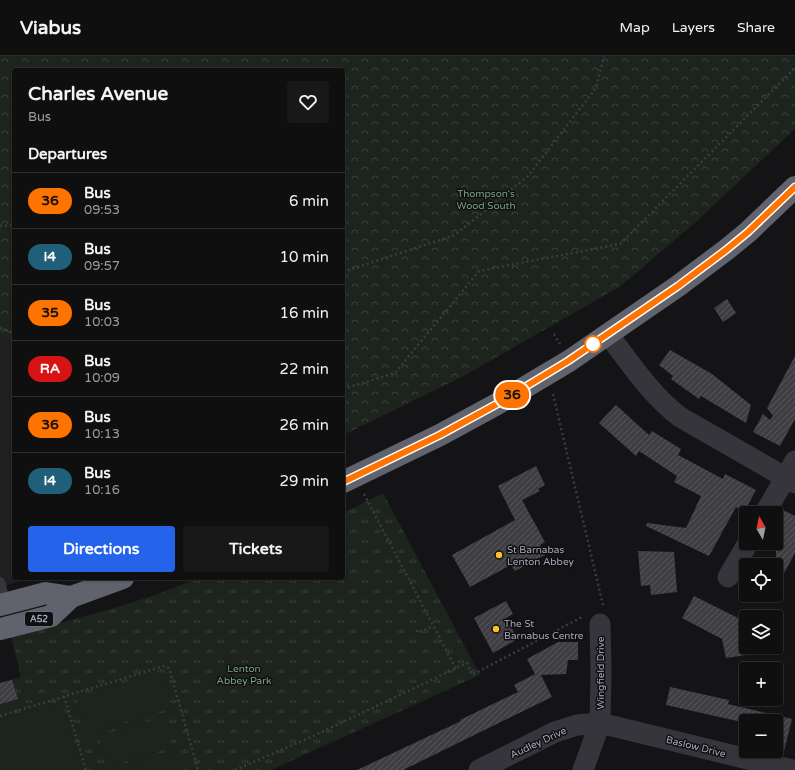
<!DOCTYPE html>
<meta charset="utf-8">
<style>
:root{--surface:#0f0f10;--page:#181819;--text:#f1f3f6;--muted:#9b9c9f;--line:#2f2f30;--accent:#2563eb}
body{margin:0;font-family:"Varela Round",sans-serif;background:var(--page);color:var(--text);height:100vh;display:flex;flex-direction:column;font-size:15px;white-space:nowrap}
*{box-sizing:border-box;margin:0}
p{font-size:13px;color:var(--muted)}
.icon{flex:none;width:22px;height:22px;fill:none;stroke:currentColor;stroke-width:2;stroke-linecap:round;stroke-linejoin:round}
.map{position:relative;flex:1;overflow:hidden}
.drawer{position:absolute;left:12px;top:12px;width:333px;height:512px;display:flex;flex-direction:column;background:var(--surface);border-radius:4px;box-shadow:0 1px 3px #0004,0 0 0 1px var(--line)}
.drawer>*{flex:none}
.badge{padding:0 8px;border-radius:13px;font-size:14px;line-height:26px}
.needle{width:26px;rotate:351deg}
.tools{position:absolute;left:739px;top:450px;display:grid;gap:8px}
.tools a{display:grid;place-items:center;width:44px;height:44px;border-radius:4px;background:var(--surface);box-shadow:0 1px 3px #0004,0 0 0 1px var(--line);font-size:20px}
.map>.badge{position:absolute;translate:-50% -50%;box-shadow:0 0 0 2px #fff}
h2{padding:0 16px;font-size:15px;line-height:36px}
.round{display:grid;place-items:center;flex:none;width:42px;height:42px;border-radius:4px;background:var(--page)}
.head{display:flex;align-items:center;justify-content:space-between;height:68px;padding:0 16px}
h1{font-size:19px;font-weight:800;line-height:30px}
.primary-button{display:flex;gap:8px;margin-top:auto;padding:8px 16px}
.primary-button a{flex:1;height:46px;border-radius:4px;background:var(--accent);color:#fff;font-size:16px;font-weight:800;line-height:46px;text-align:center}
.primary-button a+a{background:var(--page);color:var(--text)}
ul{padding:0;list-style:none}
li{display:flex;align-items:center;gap:12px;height:56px;padding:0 16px;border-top:1px solid var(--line)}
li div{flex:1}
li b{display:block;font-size:15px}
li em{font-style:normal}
li .badge{min-width:44px;font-weight:700;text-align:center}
header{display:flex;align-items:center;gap:24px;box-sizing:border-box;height:56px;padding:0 20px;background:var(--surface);border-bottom:1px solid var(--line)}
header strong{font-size:19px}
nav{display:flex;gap:22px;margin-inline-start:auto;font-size:14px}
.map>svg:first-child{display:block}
</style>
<header>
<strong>Viabus</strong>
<nav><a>Map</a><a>Layers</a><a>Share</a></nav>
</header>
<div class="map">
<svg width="795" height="714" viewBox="0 0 795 714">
<defs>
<pattern id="grass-tufts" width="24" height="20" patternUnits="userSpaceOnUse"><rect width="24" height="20" fill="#1c241d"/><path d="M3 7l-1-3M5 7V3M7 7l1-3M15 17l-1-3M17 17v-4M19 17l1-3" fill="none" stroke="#3a413c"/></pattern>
<pattern id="forest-crowns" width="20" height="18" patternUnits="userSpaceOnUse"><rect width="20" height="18" fill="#1c241d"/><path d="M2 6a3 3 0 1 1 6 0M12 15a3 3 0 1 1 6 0" fill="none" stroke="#3a413c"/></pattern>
<pattern id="building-hatch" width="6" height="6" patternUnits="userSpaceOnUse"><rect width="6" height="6" fill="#3e3e43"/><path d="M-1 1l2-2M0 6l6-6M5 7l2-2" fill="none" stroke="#57575c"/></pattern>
</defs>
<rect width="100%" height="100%" fill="#141416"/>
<path fill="#202023" d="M 0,282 L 14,290 L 14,522 L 32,522 L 0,531 Z"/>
<path fill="url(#grass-tufts)" d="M 383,437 L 480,619 L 271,714 L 0,714 L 0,627 L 21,621 L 11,580 C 73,563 139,548 198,522 L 343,522 L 343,457 Z"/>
<path fill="url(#forest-crowns)" d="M 0,0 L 795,0 L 795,73 L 697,165 L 621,230 L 460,322 L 343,379 L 343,14 L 14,14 L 14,290 L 0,282 Z"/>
<path fill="#1c241d" d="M 161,616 L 172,652 L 87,678 L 76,641 Z
M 62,646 L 83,714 L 0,714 L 0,664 Z
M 163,661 L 172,691 L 108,711 L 99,680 Z
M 173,695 L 179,714 L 110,714 Z"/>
<path fill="url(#building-hatch)" d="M 727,243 L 736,257 L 723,266 L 714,252 Z
M 670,294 L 712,318 L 751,349 L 746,367 L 701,340 L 699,343 L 671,323 L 673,320 L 659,309 Z
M 795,300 L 795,363 L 780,390 L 753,376 L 763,358 L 770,364 L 773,360 L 767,352 Z
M 616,349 L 649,379 L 652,375 L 681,393 L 678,399 L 723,423 L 725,418 L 756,434 L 744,456 L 736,451 L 709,500 L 646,470 L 647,467 L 686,472 L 701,440 L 674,426 L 677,420 L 639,395 L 636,400 L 599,367 Z
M 536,410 L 545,429 L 538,433 L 540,435 L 522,444 L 545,486 L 540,489 L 545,499 L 515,515 L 511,509 L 470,531 L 452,499 L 515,464 L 498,430 Z
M 781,453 L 795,460 L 795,497 L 776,532 L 776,462 Z
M 638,495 L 674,496 L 677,536 L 651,539 L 650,529 L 641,530 Z
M 694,540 L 746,566 L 746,599 L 726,602 L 722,583 L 682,562 Z
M 506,545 L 513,558 L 506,562 L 518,583 L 493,597 L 474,562 Z
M 558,586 L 578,586 L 578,604 L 568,604 L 566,618 L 541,619 L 552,641 L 403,714 L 357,714 L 461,665 L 460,664 L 518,636 L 514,629 L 535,618 L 527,603 Z
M 12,624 L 18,643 L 0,648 L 0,627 Z
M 670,631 L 729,644 L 728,648 L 792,663 L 783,699 L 776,698 L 776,660 L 775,665 L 746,665 L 746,667 L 666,649 Z"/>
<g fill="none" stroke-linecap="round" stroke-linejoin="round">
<path stroke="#3a3c42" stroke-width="2.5" stroke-dasharray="2 3" stroke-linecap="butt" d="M 0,170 L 14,169
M 343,216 L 455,179 L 528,120 L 596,32 L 604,0
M 0,272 L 14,278
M 554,278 L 560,288
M 343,333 L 395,317 L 479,215 L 620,188 L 795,12
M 553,338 L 603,549
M 364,438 L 456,613
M 417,574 L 418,577 L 432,570
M 64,640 L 86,714
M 0,660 L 164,610 L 169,612 L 198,714
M 235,714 L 309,682 L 467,607 L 472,619 L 582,561"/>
<path stroke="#35353b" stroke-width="10" d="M 0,526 L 6,548"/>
<path stroke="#35353b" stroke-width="21" d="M 608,278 C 630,307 651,339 680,361 L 795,427
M 765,457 L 795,405
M 728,521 L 748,487
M 479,714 L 555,676 L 577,669 L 600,667 L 793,714
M 583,714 L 600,667 L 601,615 L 600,568"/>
<path stroke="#60636d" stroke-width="22" d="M 343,426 L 440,379 L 497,348 L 569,305 L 678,230 L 726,194 L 748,176 L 795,131
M 0,549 L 46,537 L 71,541 L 123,522
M 0,573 L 51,560 L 71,541"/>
</g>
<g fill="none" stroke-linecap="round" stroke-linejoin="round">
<defs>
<path id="line" d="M 343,426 L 440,379 L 497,348 L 568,305 L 678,230 L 726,194 L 748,176 L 795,131"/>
</defs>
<use href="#line" stroke="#fff" stroke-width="9"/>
<use href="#line" stroke="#ff7300" stroke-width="6"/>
</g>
<circle fill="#fff" stroke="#ff7300" stroke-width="2" cx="593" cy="288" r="8"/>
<g fill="#ffbe23" stroke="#0f0f11" stroke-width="1.5">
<circle cx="499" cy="499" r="4"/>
<circle cx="496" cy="573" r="4"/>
</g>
<g text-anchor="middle" stroke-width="3" stroke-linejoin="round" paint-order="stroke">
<rect fill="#0f0f11" stroke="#777b85" stroke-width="1" x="25" y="556" width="28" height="14" rx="3"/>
<g font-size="9" font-weight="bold" fill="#a4a9b7">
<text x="39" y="566">A52</text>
</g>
<g font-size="10" fill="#7aa47e" stroke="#0f0f11">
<text x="486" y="141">Thompson's<tspan x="486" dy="12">Wood South</tspan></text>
<text x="244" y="616">Lenton<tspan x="244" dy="12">Abbey Park</tspan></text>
</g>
<g font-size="10" fill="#a4a9b7" stroke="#0f0f11" text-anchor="start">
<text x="507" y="497">St Barnabas<tspan x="507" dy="12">Lenton Abbey</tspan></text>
<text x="504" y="571">The St<tspan x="504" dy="12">Barnabus Centre</tspan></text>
</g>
<g font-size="10" fill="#a4a9b7" stroke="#0f0f11">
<text transform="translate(600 617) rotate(-90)" y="4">Wingfield Drive</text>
<text transform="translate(538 686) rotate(-25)" y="4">Audley Drive</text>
<text transform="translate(696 690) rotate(14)" y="4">Baslow Drive</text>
</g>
</g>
</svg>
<div class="tools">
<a><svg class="needle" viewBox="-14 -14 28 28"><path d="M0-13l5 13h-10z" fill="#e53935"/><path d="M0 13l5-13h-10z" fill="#9b9c9f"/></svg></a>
<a><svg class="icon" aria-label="locate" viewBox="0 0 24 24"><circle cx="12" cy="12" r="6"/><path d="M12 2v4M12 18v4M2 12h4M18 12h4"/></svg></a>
<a><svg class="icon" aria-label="layers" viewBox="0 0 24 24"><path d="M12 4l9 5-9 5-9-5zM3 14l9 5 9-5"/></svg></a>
<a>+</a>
<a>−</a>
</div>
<b class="badge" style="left:512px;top:339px;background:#ff7300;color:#111">36</b>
<section class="drawer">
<div class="head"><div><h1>Charles Avenue</h1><p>Bus</p></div><a class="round"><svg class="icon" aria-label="heart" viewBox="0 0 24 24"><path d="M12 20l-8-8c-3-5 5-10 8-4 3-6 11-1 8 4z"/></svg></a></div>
<h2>Departures</h2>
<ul>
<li><span class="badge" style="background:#ff7300;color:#111">36</span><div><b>Bus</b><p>09:53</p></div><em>6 min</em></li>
<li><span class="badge" style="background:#1f5f7a;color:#fff">i4</span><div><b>Bus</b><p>09:57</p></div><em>10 min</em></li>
<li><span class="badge" style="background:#ff7300;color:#111">35</span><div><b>Bus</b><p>10:03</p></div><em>16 min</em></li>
<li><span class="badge" style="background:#d81313;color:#fff">RA</span><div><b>Bus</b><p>10:09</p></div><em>22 min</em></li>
<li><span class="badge" style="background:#ff7300;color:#111">36</span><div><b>Bus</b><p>10:13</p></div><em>26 min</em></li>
<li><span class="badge" style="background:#1f5f7a;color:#fff">i4</span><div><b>Bus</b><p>10:16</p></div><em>29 min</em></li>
</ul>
<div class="primary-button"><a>Directions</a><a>Tickets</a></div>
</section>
</div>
